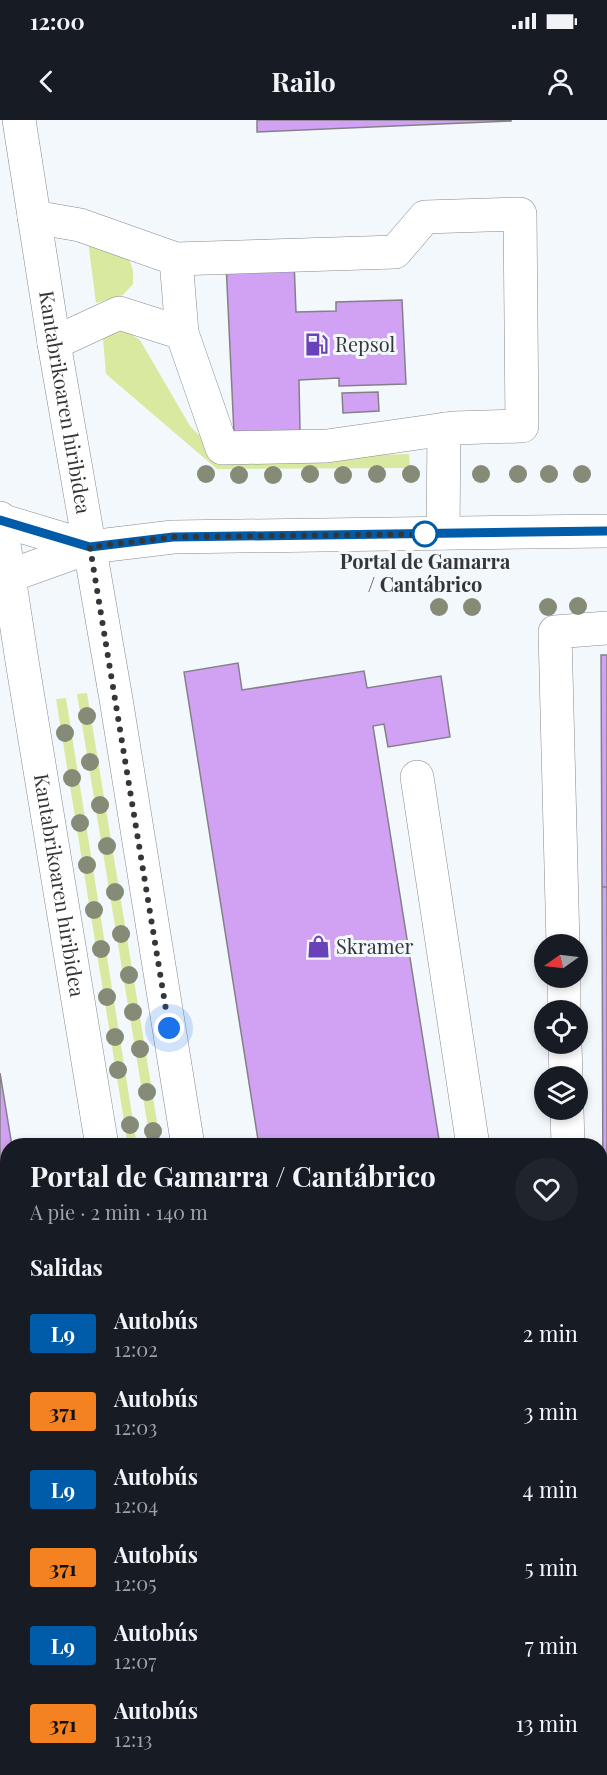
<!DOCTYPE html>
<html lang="es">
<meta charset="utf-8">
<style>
:root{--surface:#171b24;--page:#20242c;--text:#f1f3f6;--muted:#9ea1a6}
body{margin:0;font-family:"Playfair Display",serif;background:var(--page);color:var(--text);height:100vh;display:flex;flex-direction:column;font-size:22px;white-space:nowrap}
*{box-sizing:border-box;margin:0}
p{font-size:20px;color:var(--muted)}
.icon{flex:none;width:33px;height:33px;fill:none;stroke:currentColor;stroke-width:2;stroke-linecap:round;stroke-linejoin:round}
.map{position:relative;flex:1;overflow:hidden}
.drawer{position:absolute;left:0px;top:1018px;width:608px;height:638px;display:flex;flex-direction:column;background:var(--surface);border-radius:24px 24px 0 0;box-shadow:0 3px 9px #0003}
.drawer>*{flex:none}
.badge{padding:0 12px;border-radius:4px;font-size:21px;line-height:39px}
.needle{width:39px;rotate:256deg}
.buttons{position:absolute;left:534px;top:814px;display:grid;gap:12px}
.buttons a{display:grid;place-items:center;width:54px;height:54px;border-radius:50%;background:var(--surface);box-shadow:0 3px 9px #0003;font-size:30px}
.you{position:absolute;width:30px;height:30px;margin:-15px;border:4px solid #fff;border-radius:50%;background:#1a73e8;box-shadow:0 0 0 9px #1a73e833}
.map>.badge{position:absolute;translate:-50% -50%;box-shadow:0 0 0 3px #fff}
h2{padding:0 30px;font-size:22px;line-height:54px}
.round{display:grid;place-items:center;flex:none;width:63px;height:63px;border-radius:32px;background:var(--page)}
.summary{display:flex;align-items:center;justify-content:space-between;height:102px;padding:0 30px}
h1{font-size:28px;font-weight:700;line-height:45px}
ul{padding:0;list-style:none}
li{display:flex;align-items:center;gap:18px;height:78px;padding:0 30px}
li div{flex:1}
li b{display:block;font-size:22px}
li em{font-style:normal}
li .badge{min-width:66px;font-weight:700;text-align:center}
.status{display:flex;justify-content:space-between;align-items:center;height:42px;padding:0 30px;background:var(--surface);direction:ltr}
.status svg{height:16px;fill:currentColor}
header{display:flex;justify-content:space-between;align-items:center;height:78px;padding:0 30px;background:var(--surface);font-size:27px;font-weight:700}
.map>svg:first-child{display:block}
</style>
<div class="status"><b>12:00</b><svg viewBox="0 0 49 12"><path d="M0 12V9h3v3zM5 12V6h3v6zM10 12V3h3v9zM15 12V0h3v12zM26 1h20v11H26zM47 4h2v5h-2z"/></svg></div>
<header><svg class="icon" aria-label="back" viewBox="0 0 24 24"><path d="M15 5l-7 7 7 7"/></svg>Railo<svg class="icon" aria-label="person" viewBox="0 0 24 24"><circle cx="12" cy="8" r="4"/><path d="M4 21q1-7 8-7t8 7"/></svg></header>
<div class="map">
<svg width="607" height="1655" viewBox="0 0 607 1655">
<rect width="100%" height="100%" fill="#f3f8fd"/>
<path fill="#dae9a0" d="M 88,121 L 128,136 L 133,150 L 133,164 L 123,175 L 96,183 Z
M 126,211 L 140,220 L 190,306 L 223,339 L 409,334 L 410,348 L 217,349 L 106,254 L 103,219 L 114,213 Z
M 87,573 L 161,1026 L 151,1026 L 77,574 Z
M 66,578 L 137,1026 L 128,1026 L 56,579 Z
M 345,1649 L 459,1649 L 460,1655 L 347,1655 Z"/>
<path fill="#d1a1f3" stroke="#848186" stroke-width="1.5" d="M 257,0 L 511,0 L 511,1 L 257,12 Z
M 294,141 L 296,192 L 336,191 L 336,182 L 402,180 L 406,264 L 339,266 L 339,258 L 299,260 L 300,311 L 234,314 L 226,143 Z
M 378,272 L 379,291 L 343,293 L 342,273 Z
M 601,535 L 607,535 L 607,767 L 602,767 Z
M 238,543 L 242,570 L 364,551 L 367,568 L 441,556 L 450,617 L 388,627 L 384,604 L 373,606 L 440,1026 L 259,1026 L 184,552 Z
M 602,767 L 607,767 L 607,1414 L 604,1414 Z
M 0,953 L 12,1026 L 8,1026 L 8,1276 L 0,1276 Z
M 0,1329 L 8,1329 L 8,1523 L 0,1523 Z
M 0,1597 L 8,1597 L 8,1648 L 68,1648 L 68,1655 L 0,1655 Z
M 459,1648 L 574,1648 L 575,1655 L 460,1655 Z"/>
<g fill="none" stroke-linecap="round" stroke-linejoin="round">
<defs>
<path id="minor" d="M 520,94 L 522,306 L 453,308 L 327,326 L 222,328 L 182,213 L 176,139 L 395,132 L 425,97 Z
M 34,97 L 80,105 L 176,139
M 54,223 L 119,193 L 182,213
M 443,413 L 444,309
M 417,657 L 473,1026
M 563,825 L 555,512 L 607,508
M 564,858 L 564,891
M 565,924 L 566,957
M 567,990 L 568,1026
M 600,1576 L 607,1626"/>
<g id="major">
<path id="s1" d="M 19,0 L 54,223 L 116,579 L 188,1026"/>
<path id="s2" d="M 0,398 L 22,541 L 102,1026"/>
<path d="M 0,400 L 90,427"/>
<path d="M 0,456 L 9,456 L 90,427 L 173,417 L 607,411"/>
<path d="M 216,1648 L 217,1655"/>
<path d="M 305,1648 L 307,1655"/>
</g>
</defs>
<use href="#minor" stroke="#868a8f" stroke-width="34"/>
<use href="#major" stroke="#868a8f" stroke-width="34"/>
<use href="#minor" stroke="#fff" stroke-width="33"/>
<use href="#major" stroke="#fff" stroke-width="33"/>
</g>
<g fill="#858b76">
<circle cx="206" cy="354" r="9"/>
<circle cx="310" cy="354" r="9"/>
<circle cx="377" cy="354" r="9"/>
<circle cx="411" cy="354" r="9"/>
<circle cx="481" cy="354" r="9"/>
<circle cx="518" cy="354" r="9"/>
<circle cx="549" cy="354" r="9"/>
<circle cx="582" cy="354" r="9"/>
<circle cx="239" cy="355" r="9"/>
<circle cx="273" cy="355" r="9"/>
<circle cx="343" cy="355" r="9"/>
<circle cx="578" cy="486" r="9"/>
<circle cx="439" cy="487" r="9"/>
<circle cx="472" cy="487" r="9"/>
<circle cx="548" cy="487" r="9"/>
<circle cx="87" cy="596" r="9"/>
<circle cx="65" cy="613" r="9"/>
<circle cx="90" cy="642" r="9"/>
<circle cx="72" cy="658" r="9"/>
<circle cx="100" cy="685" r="9"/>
<circle cx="80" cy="703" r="9"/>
<circle cx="107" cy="726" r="9"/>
<circle cx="87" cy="745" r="9"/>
<circle cx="115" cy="772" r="9"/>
<circle cx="94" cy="790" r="9"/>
<circle cx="121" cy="814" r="9"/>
<circle cx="101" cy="829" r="9"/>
<circle cx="129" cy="855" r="9"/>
<circle cx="107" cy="877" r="9"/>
<circle cx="133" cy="892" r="9"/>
<circle cx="115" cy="917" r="9"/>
<circle cx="140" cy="929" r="9"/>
<circle cx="118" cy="950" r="9"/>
<circle cx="147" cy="972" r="9"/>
<circle cx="130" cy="1005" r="9"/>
<circle cx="153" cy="1011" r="9"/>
</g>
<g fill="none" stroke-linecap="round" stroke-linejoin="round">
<defs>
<path id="line" d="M 0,400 L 90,427 L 173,417 L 607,411"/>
</defs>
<use href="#line" stroke="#fff" stroke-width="14"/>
<use href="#line" stroke="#005ca8" stroke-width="9"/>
<path stroke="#353638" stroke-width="6" stroke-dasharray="0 10.8" d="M 169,908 L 90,427 L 173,417 L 425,414"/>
</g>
<defs>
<symbol id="fuel-bare" viewBox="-9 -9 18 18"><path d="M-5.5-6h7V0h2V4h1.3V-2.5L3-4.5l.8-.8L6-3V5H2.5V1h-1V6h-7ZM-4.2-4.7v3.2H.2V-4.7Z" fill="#6941b9" stroke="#f3f8fd" stroke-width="2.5" paint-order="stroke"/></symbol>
<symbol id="shop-bare" viewBox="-9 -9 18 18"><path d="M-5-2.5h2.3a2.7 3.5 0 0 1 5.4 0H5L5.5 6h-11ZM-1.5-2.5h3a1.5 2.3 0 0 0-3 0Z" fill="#6941b9" stroke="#f3f8fd" stroke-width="2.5" paint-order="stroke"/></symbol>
</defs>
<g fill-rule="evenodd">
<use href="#fuel-bare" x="300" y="208" width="33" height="33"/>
<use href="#shop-bare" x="302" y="810" width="33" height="33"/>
</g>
<circle fill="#fff" stroke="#005ca8" stroke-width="3" cx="425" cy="414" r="12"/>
<g text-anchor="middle" stroke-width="6" stroke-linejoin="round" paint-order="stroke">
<g font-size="20" fill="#353638" stroke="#f3f8fd" text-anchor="start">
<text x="335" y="232">Repsol</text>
<text x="336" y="834">Skramer</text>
</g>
<g font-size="20" fill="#353638" stroke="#f3f8fd">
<text dy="7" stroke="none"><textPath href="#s1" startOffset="286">Kantabrikoaren hiribidea</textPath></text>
<text dy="7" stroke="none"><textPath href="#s2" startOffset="372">Kantabrikoaren hiribidea</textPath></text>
</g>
<g font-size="20" font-weight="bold" fill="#353638" stroke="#f3f8fd">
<text x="425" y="449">Portal de Gamarra<tspan x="425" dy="23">/ Cantábrico</tspan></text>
</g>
</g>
</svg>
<div class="buttons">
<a><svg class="needle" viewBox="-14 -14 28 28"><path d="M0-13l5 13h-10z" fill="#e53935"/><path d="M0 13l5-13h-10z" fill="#9ea1a6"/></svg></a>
<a><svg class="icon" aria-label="locate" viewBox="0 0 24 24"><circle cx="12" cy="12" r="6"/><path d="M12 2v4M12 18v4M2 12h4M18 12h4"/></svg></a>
<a><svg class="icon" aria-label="layers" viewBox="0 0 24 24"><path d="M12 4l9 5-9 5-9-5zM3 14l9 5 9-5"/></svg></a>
</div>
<div class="you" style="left:169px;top:908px"></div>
<section class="drawer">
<div class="summary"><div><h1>Portal de Gamarra / Cantábrico</h1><p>A pie · 2 min · 140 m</p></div><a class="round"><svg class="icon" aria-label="heart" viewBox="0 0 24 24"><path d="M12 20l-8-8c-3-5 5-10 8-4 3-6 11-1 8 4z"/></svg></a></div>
<h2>Salidas</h2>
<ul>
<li><span class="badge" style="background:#005ca8;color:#fff">L9</span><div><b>Autobús</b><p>12:02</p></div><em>2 min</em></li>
<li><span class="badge" style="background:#f58220;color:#111">371</span><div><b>Autobús</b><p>12:03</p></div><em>3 min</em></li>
<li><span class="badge" style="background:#005ca8;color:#fff">L9</span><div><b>Autobús</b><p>12:04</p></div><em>4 min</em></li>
<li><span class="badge" style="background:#f58220;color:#111">371</span><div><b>Autobús</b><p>12:05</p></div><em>5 min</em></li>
<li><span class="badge" style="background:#005ca8;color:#fff">L9</span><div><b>Autobús</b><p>12:07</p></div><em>7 min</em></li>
<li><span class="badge" style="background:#f58220;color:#111">371</span><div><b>Autobús</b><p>12:13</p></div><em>13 min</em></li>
</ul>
</section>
</div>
